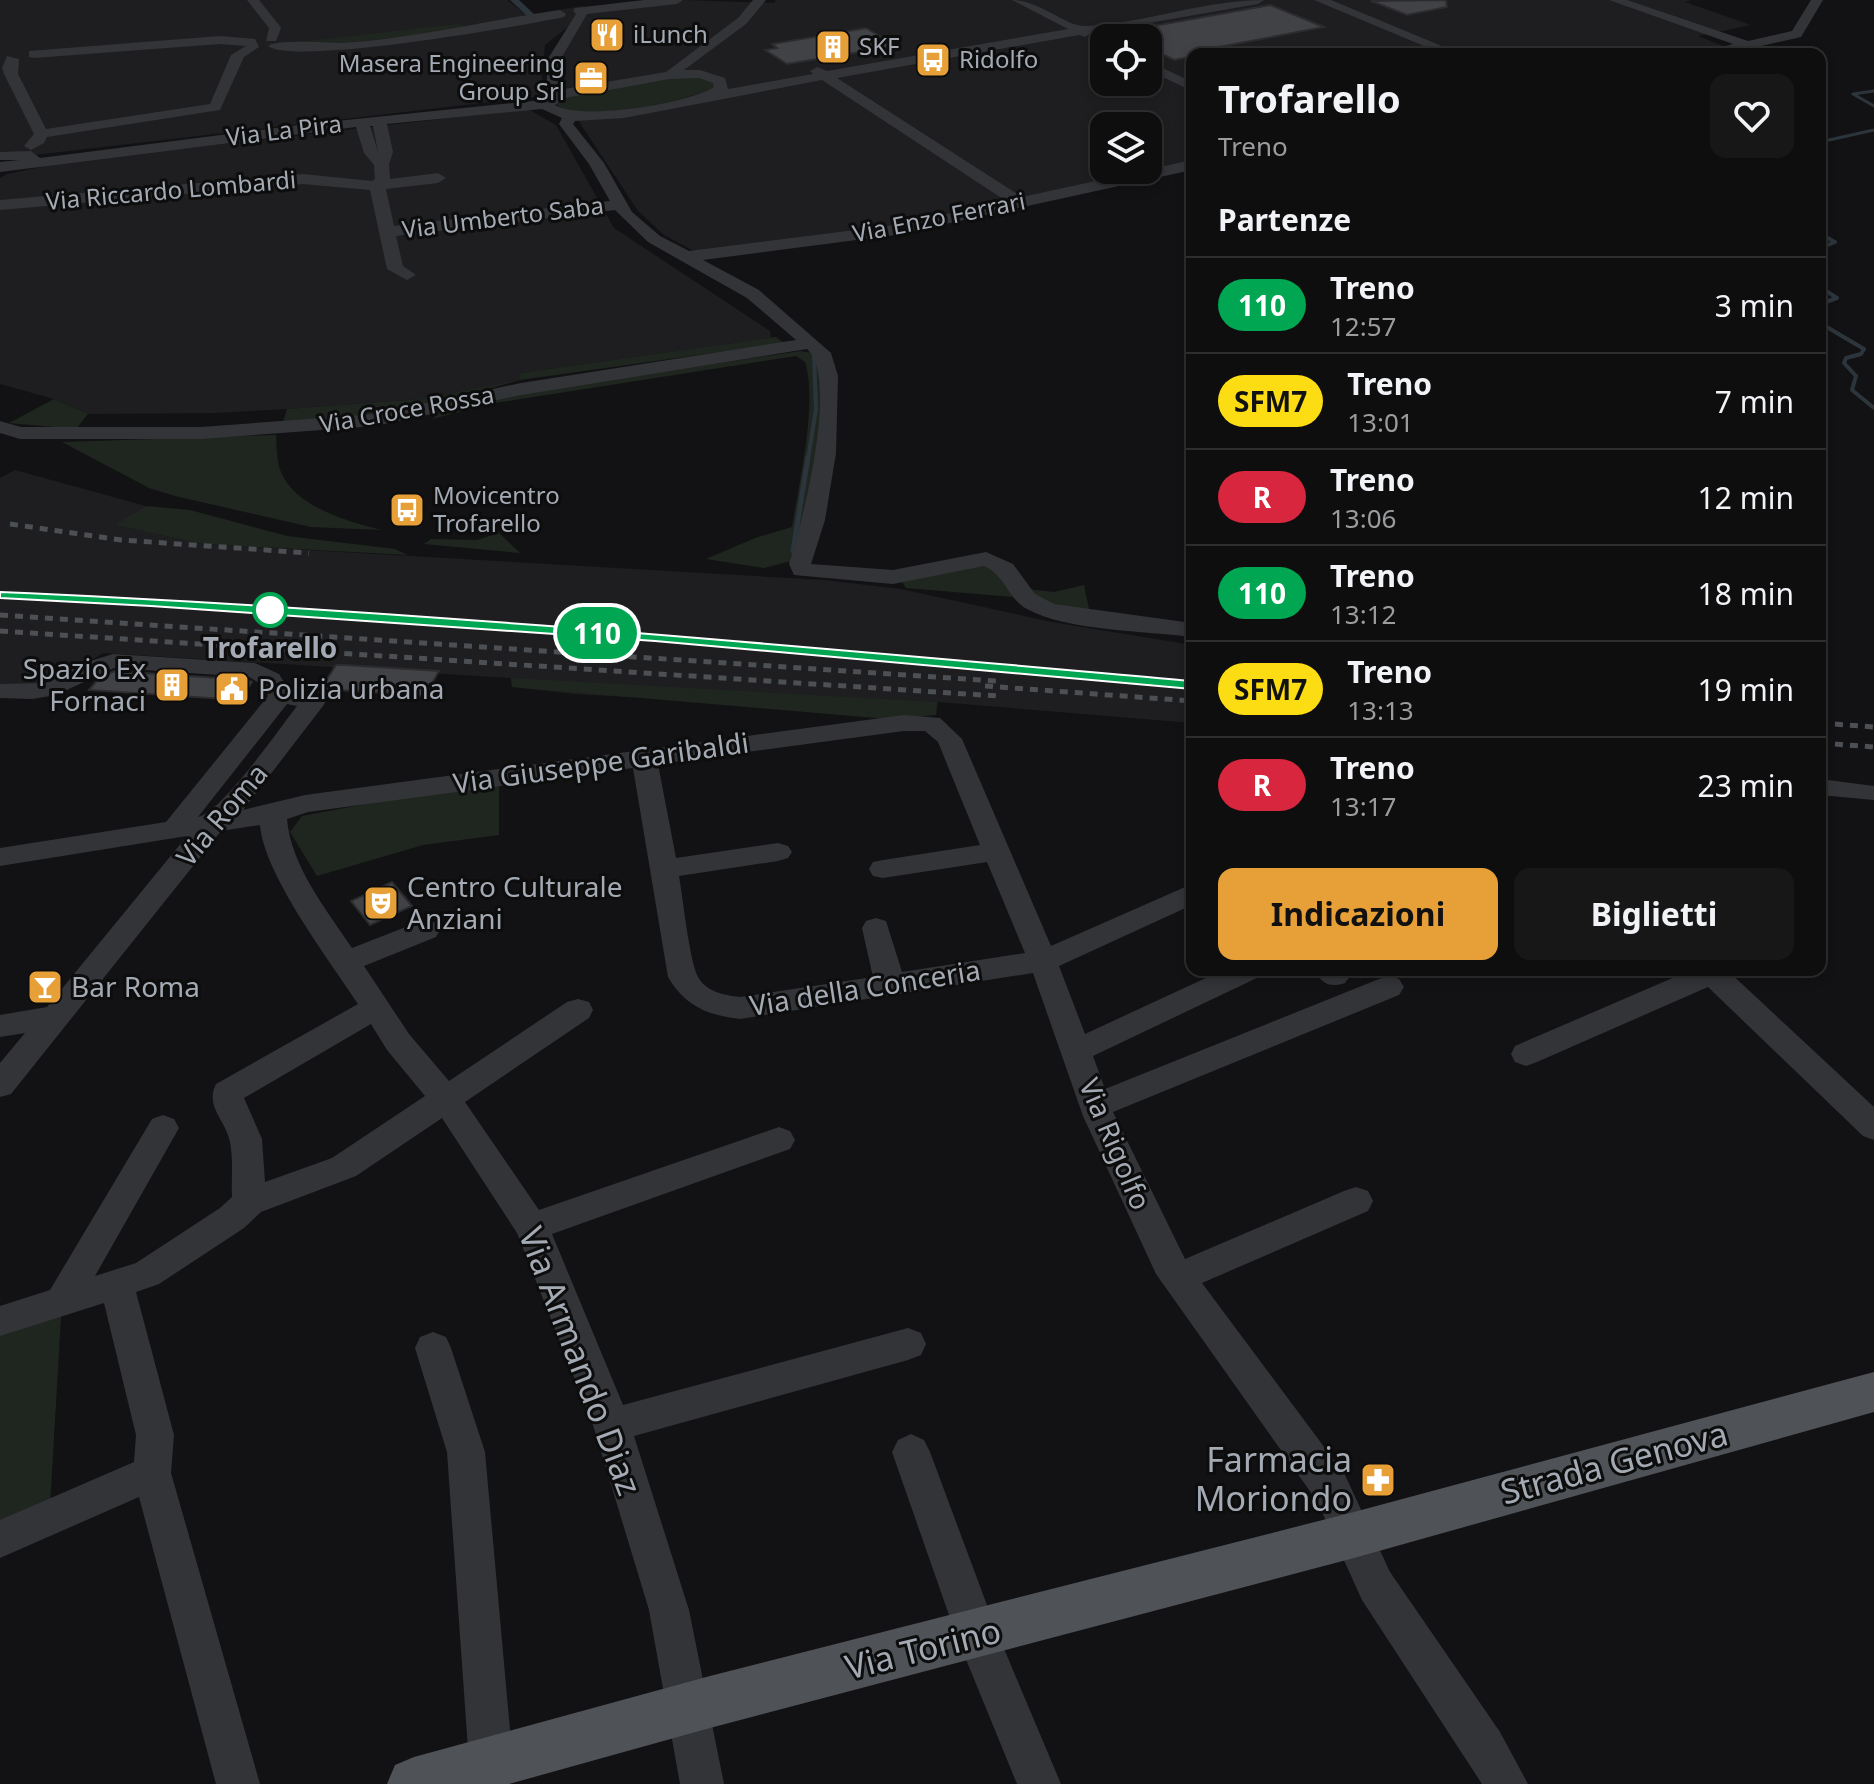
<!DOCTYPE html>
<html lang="it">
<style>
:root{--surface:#0e0e0f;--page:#171718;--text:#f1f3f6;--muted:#9b9c9e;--line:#2e2e2f;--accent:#e7a037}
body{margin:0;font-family:"Noto Sans",sans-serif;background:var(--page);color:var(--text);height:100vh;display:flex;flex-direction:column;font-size:30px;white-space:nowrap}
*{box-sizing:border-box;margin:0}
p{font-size:26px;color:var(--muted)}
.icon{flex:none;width:44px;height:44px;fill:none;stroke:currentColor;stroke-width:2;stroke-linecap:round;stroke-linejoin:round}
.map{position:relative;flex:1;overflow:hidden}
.side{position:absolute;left:1186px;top:48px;width:640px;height:928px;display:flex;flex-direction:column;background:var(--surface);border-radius:16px;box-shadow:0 4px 12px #0003,0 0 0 2px var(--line)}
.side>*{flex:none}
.badge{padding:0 16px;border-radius:26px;font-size:28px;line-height:52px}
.buttons{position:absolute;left:1090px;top:24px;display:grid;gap:16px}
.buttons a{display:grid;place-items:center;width:72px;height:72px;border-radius:16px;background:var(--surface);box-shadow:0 4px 12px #0003,0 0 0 2px var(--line);font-size:40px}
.map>.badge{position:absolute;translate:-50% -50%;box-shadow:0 0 0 4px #fff}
h2{padding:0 32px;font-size:30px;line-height:72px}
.round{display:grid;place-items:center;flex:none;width:84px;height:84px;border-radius:16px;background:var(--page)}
.headline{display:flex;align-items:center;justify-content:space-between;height:136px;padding:0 32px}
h1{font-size:38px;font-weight:700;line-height:60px}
.primary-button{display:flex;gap:16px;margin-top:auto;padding:16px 32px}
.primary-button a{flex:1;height:92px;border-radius:16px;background:var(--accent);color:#111;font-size:32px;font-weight:700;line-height:92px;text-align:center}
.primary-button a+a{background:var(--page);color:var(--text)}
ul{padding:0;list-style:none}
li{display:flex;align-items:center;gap:24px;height:96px;padding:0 32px;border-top:2px solid var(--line)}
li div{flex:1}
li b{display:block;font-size:30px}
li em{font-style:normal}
li .badge{min-width:88px;font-weight:700;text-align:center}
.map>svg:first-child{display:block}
</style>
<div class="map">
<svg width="1874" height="1784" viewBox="0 0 1874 1784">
<rect width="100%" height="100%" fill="#121214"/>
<path fill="#1e1e20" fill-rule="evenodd" d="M 0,0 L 507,0 L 526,15 L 583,6 L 592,9 L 685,0 L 774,3 L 776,0 L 1691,0 L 1685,2 L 1751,25 L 1698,36 L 1723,46 L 1687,54 L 1192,54 L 1192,161 L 892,227 L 694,251 L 664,235 L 638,211 L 580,123 L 562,86 L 561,56 L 588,11 L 545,45 L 542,78 L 551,95 L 0,159 ZM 1104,38 L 1148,38 L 1148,82 L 1104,82 ZM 1104,126 L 1148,126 L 1148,170 L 1104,170 Z
M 528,109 L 556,125 L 614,228 L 770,331 L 771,338 L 522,373 L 520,380 L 422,399 L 287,409 L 215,413 L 88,414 L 54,399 L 0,384 L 0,178 L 7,174 L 66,162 Z
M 15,470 L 146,506 L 116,525 L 203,544 L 824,580 L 901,589 L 1052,622 L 1192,645 L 1192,723 L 938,702 L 936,715 L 575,694 L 512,687 L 511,678 L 103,653 L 53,684 L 0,687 L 0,478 Z"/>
<path fill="#1f261f" d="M 457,24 L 468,26 C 406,38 346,45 283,44 Z
M 690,76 L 711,80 L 716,86 C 689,101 578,127 556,104 L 565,96 Z
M 776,337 L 784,343 L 520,380 L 435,404 L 379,415 L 283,422 L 287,409 L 422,399 L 519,380 L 521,373 Z
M 800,351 L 820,354 C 836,405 806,508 791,561 L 764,568 L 706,559 L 755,538 L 792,527 C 799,484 818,402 805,362 L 796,356 L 495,403 L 432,419 L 439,413 L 515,394 Z
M 54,399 L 88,414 L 76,429 L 9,423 Z
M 276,435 C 277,447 276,461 281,472 C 296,508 348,521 381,530 L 311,527 L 175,496 L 149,488 L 62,442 Z
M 146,506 L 190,510 L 287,536 L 395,549 L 408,555 L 203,544 L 115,525 Z
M 499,533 L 520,553 L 424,544 L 431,539 L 477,540 Z
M 985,564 L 1001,573 L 1013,597 L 906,588 L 902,582 Z
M 1084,585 L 1089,609 L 1052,608 L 1026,589 L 1054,592 Z
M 511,678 L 937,702 L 936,715 L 887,719 L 512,687 Z
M 499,783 L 499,835 L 423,845 L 317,876 L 290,832 L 302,816 L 425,793 Z
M 62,1301 L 50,1506 L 0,1527 L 0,1321 Z"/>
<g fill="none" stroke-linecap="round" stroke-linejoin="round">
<path stroke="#2c353b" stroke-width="3" d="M 1874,91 L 1853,94 L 1874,106
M 1820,142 L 1874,130"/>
<path stroke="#2c353b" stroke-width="4" d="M 1820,234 L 1835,242 L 1820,248
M 1820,287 L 1837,298 L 1820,304
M 1820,323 L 1864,349 L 1861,354 L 1846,358 L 1844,363 L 1856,376 L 1852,390 L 1874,408
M 808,459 L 816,409 L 814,357"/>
<path stroke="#2c353b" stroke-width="5" d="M 793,551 L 808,457"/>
<path fill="#2c353b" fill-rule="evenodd" d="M 510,0 L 519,0 L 535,15 L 528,17 Z"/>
</g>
<path fill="#414246" stroke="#2c2c2f" stroke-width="2" d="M 1446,0 L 1447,7 L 1407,15 L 1371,1 Z
M 1270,5 L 1324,27 L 1209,49 L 1215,52 L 1174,60 L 1148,47 L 1148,27 Z
M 866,28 L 897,46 L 787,64 L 765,50 L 777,48 L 772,44 Z
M 336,665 L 345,665 L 439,671 L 425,696 L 339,690 L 335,697 L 327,696 L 319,692 Z
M 114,671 L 248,680 L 252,682 L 240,700 L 89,690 L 98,679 Z
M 392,882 L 412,906 L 370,925 L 351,901 Z"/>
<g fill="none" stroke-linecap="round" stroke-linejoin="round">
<path fill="#333438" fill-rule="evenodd" d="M 247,0 L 259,0 L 279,25 L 281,28 L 276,41 L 266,41 L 269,28 Z
M 644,0 L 683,0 L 677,4 L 587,14 L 562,57 L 560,86 L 564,89 L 666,72 L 738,18 L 753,0 L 766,0 L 746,24 L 684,70 L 700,70 L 725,78 L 728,89 L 813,74 L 810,71 L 817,67 L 827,71 L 1068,29 L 1012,0 C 1040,0 1066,27 1086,26 C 1146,23 1204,0 1264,0 L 1258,4 L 1091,33 L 1085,37 L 1079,35 L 837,78 L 1022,197 L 1192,160 L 1192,170 L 895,235 L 703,260 L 759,290 L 831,353 L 838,376 L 836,453 L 825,520 L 811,564 L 893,570 L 986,552 L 1013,564 L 1035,594 L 1054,604 L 1192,623 L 1192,637 C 1147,631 1066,631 1027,609 C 1008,599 1005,575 984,566 L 893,584 L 794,575 L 789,564 C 802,524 840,378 807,349 L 521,395 L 375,426 L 201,439 L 20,439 L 0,433 L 0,421 L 21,427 L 201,427 L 375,414 L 521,383 L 796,340 L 747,298 L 648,242 L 615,210 L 396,236 L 403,266 L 416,275 L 407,280 L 387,269 L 370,190 L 303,184 L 0,210 L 0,200 L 303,174 L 372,181 L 375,179 L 374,165 L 364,153 L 356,127 L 0,172 L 0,162 L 20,160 L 0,160 L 0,152 L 31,151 L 40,158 L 307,124 L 543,100 L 552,93 L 546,88 L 549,57 L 576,14 L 573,11 L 575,8 ZM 699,78 L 713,83 L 714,87 C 688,104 580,121 555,105 L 565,98 L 670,79 ZM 822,80 L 1006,201 L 895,225 L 689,251 L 660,236 L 632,212 L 604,163 L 573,124 L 575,121 L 624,118 ZM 542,109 L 562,118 L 559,124 L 589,164 L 610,201 L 394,226 L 386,189 L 438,183 L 446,178 L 438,173 L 390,179 L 389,164 L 393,152 L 387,124 ZM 370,126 L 373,126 L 378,152 Z
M 1314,0 L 1331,0 L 1461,54 L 1443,54 Z
M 1609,0 L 1627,0 L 1748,41 L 1792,31 L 1811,0 L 1823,0 L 1801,37 L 1725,54 L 1700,54 L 1733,44 Z
M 560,10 L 566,14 L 564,17 C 522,26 294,66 268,46 C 278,39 324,43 340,43 C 414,39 487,20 560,10 Z
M 220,36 L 255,39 L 259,47 L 244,57 L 220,110 L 47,137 L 44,143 L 31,150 L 24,146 L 34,134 L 4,74 L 2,68 L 7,56 L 19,59 L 18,74 L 46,129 L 210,104 L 231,55 L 246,46 L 220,44 L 34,58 L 29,57 L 29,51 Z
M 1148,61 L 1192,82 L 1192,91 L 1148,70 Z
M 113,654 L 255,663 L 279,674 L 289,690 L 323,696 L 326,701 L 323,706 L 243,810 L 305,795 L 904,715 L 940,718 L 962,739 L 1051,946 L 1192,884 L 1192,905 L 1059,966 L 1085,1034 L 1223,970 L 1264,970 L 1259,977 L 1093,1056 L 1105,1089 L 1379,979 L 1389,976 L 1399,979 L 1404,987 L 1399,995 L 1113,1112 L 1185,1259 L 1344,1191 L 1356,1187 L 1368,1191 L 1373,1201 L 1368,1211 L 1202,1283 L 1345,1475 L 1390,1572 L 1500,1732 L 1528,1784 L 1482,1784 L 1362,1600 L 1317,1501 L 1156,1274 L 1083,1116 L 1033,973 L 740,1019 C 707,1015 685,1006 668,977 L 633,768 L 308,812 L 287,819 C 291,866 326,909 352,948 L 416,923 L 426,920 L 436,923 L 440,930 L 436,937 L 364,966 L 409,1034 L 449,1081 L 567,1002 L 578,999 L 589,1002 L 593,1010 L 589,1018 L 465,1102 L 539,1210 L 779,1127 L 790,1131 L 795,1140 L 790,1149 L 552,1234 L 623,1405 L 908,1328 L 921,1333 L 926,1344 L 921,1355 L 908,1360 L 634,1436 L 689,1610 L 724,1784 L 680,1784 L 649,1610 L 593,1425 L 517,1233 L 442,1118 L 356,1176 L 261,1212 L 244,1228 L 159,1284 L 136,1292 L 174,1435 L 171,1473 L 260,1784 L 216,1784 L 139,1497 L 0,1558 L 0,1520 L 134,1462 L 136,1435 L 104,1303 L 0,1336 L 0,1306 L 50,1290 L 152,1119 L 163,1115 L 174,1119 L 179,1128 L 95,1276 L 136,1263 L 220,1208 L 232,1197 C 231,1179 234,1156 229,1138 C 224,1119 205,1105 216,1084 L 358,1004 C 330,961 264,875 260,825 L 221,831 L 11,1094 L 0,1097 L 0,1063 L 25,1033 L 0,1037 L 0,1015 L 47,1007 L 187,836 L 0,866 L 0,848 L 166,822 L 268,696 L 261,684 L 249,677 L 114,668 L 56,695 L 32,699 L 0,698 L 0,684 L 46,683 L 84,663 ZM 287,704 L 297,706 C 280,728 221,813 198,817 ZM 904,731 L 925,731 L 938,742 L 980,845 L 883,860 L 873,862 L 869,869 L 873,876 L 883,878 L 987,862 L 1025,953 L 902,972 L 886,921 L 876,918 L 866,921 L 862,928 L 873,977 L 740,997 C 724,995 705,992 697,975 C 689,956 683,899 679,876 L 778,861 L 788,858 L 792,852 L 788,846 L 778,843 L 676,858 L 658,764 ZM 371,1024 L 387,1050 L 425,1096 L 332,1158 L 265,1182 L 262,1139 L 244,1098 Z
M 1820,779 L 1874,786 L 1874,800 L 1820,795 Z
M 1314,970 L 1346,970 L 1350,976 L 1345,983 C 1330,988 1322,984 1314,970 Z
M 1691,970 L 1727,970 L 1874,1107 L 1874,1140 L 1863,1136 L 1708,987 L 1537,1062 L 1526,1066 L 1515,1062 L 1511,1054 L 1515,1046 Z
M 433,1332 L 446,1337 L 451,1348 L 485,1452 L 513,1763 L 506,1778 L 493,1784 L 476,1778 L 469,1763 L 447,1452 L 415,1348 L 420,1337 Z
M 911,1434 L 924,1440 L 930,1452 L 997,1632 L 1061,1784 L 1017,1784 L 956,1635 L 892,1452 L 898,1440 Z"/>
<path fill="#4f5257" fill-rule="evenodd" d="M 1874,1372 L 1874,1412 L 1354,1558 L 710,1728 L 509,1784 L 387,1784 L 395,1765 L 414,1757 L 710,1676 L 1354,1512 Z"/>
<path stroke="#4c4f53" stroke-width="5" stroke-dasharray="8 7" stroke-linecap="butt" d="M 10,524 L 121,540 L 309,553
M 0,596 C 398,612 795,650 1192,685
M 0,615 L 997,681
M 0,631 L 998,696
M 985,686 L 1192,701
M 1820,723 L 1874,727
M 1820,743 L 1874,747"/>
</g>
<path fill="#00a651" stroke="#fff" stroke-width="2" d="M 0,592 C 398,609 795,646 1192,681 L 1199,685 L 1192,689 L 655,641 L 151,606 L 0,598 Z"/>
<defs>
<symbol id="restaurant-square" viewBox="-11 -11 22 22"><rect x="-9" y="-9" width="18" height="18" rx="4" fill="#e7a037" stroke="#0d0d0e"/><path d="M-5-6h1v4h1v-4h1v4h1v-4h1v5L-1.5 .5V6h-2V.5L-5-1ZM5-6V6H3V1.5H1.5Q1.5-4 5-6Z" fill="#fff"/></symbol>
<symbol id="building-square" viewBox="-11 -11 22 22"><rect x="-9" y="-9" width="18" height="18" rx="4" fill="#e7a037" stroke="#0d0d0e"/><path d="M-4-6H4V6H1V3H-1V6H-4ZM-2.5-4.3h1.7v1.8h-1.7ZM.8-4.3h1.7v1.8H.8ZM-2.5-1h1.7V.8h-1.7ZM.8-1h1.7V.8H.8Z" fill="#fff"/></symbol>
<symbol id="bus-square" viewBox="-11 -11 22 22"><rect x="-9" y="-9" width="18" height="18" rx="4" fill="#e7a037" stroke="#0d0d0e"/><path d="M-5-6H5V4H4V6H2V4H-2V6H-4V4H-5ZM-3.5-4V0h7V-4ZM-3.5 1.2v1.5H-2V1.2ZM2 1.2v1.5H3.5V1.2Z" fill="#fff"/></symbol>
<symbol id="office-square" viewBox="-11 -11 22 22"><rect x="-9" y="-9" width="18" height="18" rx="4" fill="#e7a037" stroke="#0d0d0e"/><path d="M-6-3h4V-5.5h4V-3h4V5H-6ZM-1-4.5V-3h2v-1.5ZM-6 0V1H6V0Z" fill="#fff"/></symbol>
<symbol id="civic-square" viewBox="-11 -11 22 22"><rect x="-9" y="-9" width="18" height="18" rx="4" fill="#e7a037" stroke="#0d0d0e"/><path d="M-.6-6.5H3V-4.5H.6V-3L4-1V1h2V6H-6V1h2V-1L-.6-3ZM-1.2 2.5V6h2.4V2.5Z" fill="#fff"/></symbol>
<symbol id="theatre-square" viewBox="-11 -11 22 22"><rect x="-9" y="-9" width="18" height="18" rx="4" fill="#e7a037" stroke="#0d0d0e"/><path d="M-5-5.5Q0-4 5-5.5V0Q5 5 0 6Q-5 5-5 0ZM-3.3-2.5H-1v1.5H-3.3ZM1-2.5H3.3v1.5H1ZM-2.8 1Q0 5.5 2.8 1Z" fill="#fff"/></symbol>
<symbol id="bar-square" viewBox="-11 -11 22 22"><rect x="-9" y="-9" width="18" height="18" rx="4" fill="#e7a037" stroke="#0d0d0e"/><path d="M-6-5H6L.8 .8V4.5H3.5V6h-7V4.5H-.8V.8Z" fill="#fff"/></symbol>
<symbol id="pharmacy-square" viewBox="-11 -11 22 22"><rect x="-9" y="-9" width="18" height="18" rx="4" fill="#e7a037" stroke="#0d0d0e"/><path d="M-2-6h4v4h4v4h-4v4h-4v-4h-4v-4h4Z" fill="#fff"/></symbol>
</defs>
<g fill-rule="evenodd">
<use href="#restaurant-square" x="587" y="15" width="40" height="40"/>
<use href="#building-square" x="813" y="27" width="40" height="40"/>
<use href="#bus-square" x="913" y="40" width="40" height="40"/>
<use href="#office-square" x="571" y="58" width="40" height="40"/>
<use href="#bus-square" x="387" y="490" width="40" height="40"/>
<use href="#building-square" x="152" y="665" width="40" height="40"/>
<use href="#civic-square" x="212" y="669" width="40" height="40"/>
<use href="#theatre-square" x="361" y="883" width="40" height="40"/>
<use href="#bar-square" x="25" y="967" width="40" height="40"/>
<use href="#pharmacy-square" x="1358" y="1460" width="40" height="40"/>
</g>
<circle fill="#fff" stroke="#00a651" stroke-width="4" cx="270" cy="610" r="16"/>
<g text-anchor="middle" stroke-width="6" stroke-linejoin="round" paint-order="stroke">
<g font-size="24" fill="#a4aab3" stroke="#0d0d0e" text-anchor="start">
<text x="633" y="43">iLunch</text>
<text x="859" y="55">SKF</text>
<text x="959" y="68">Ridolfo</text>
<text x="565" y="72" text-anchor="end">Masera Engineering<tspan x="565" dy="28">Group Srl</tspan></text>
<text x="433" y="504">Movicentro<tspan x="433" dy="28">Trofarello</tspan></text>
</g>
<g font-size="24" fill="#a4aab3" stroke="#0d0d0e">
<text transform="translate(284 131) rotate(-7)" y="8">Via La Pira</text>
<text transform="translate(171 191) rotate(-5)" y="8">Via Riccardo Lombardi</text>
<text transform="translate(503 218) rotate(-7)" y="8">Via Umberto Saba</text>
<text transform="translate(939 218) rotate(-11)" y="8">Via Enzo Ferrari</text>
<text transform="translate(407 410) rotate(-10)" y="8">Via Croce Rossa</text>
</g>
<g font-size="28" font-weight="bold" fill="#a4aab3" stroke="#0d0d0e">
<text x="270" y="658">Trofarello</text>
</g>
<g font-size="28" fill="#a4aab3" stroke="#0d0d0e" text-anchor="start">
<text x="146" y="679" text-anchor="end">Spazio Ex<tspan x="146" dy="32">Fornaci</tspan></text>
<text x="258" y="699">Polizia urbana</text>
<text x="407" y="897">Centro Culturale<tspan x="407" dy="32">Anziani</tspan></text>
<text x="71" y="997">Bar Roma</text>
</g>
<g font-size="28" fill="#a4aab3" stroke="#0d0d0e">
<text transform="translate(601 763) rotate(-8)" y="10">Via Giuseppe Garibaldi</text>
<text transform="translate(222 815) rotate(-50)" y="10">Via Roma</text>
<text transform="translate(865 988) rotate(-9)" y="10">Via della Conceria</text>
<text transform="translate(1115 1144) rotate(67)" y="10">Via Rigolfo</text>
</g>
<g font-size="34" fill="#a4aab3" stroke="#0d0d0e">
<text transform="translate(580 1361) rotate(69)" y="12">Via Armando Diaz</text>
<text transform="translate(1614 1463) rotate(-15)" y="12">Strada Genova</text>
<text transform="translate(923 1649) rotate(-14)" y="12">Via Torino</text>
</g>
<g font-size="34" fill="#a4aab3" stroke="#0d0d0e" text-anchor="end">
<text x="1352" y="1472">Farmacia<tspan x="1352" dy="39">Moriondo</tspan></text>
</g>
</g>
</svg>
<div class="buttons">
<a><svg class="icon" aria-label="locate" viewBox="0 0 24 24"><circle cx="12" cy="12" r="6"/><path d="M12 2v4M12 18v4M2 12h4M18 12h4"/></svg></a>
<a><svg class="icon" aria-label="layers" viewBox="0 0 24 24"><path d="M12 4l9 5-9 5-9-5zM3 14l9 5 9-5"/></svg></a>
</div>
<b class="badge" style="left:597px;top:633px;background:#00a651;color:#fff">110</b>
<section class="side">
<div class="headline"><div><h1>Trofarello</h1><p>Treno</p></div><a class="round"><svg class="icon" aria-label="heart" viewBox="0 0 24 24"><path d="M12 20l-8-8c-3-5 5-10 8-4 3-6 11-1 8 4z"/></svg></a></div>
<h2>Partenze</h2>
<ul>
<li><span class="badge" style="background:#00a651;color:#fff">110</span><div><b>Treno</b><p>12:57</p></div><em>3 min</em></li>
<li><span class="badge" style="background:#fcdc12;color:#111">SFM7</span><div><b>Treno</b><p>13:01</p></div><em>7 min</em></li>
<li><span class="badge" style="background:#d7263d;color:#fff">R</span><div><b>Treno</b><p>13:06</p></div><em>12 min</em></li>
<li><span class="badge" style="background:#00a651;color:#fff">110</span><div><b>Treno</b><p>13:12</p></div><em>18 min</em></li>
<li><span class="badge" style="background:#fcdc12;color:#111">SFM7</span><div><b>Treno</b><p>13:13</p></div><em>19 min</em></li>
<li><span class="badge" style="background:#d7263d;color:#fff">R</span><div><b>Treno</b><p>13:17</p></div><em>23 min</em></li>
</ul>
<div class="primary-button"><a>Indicazioni</a><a>Biglietti</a></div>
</section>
</div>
